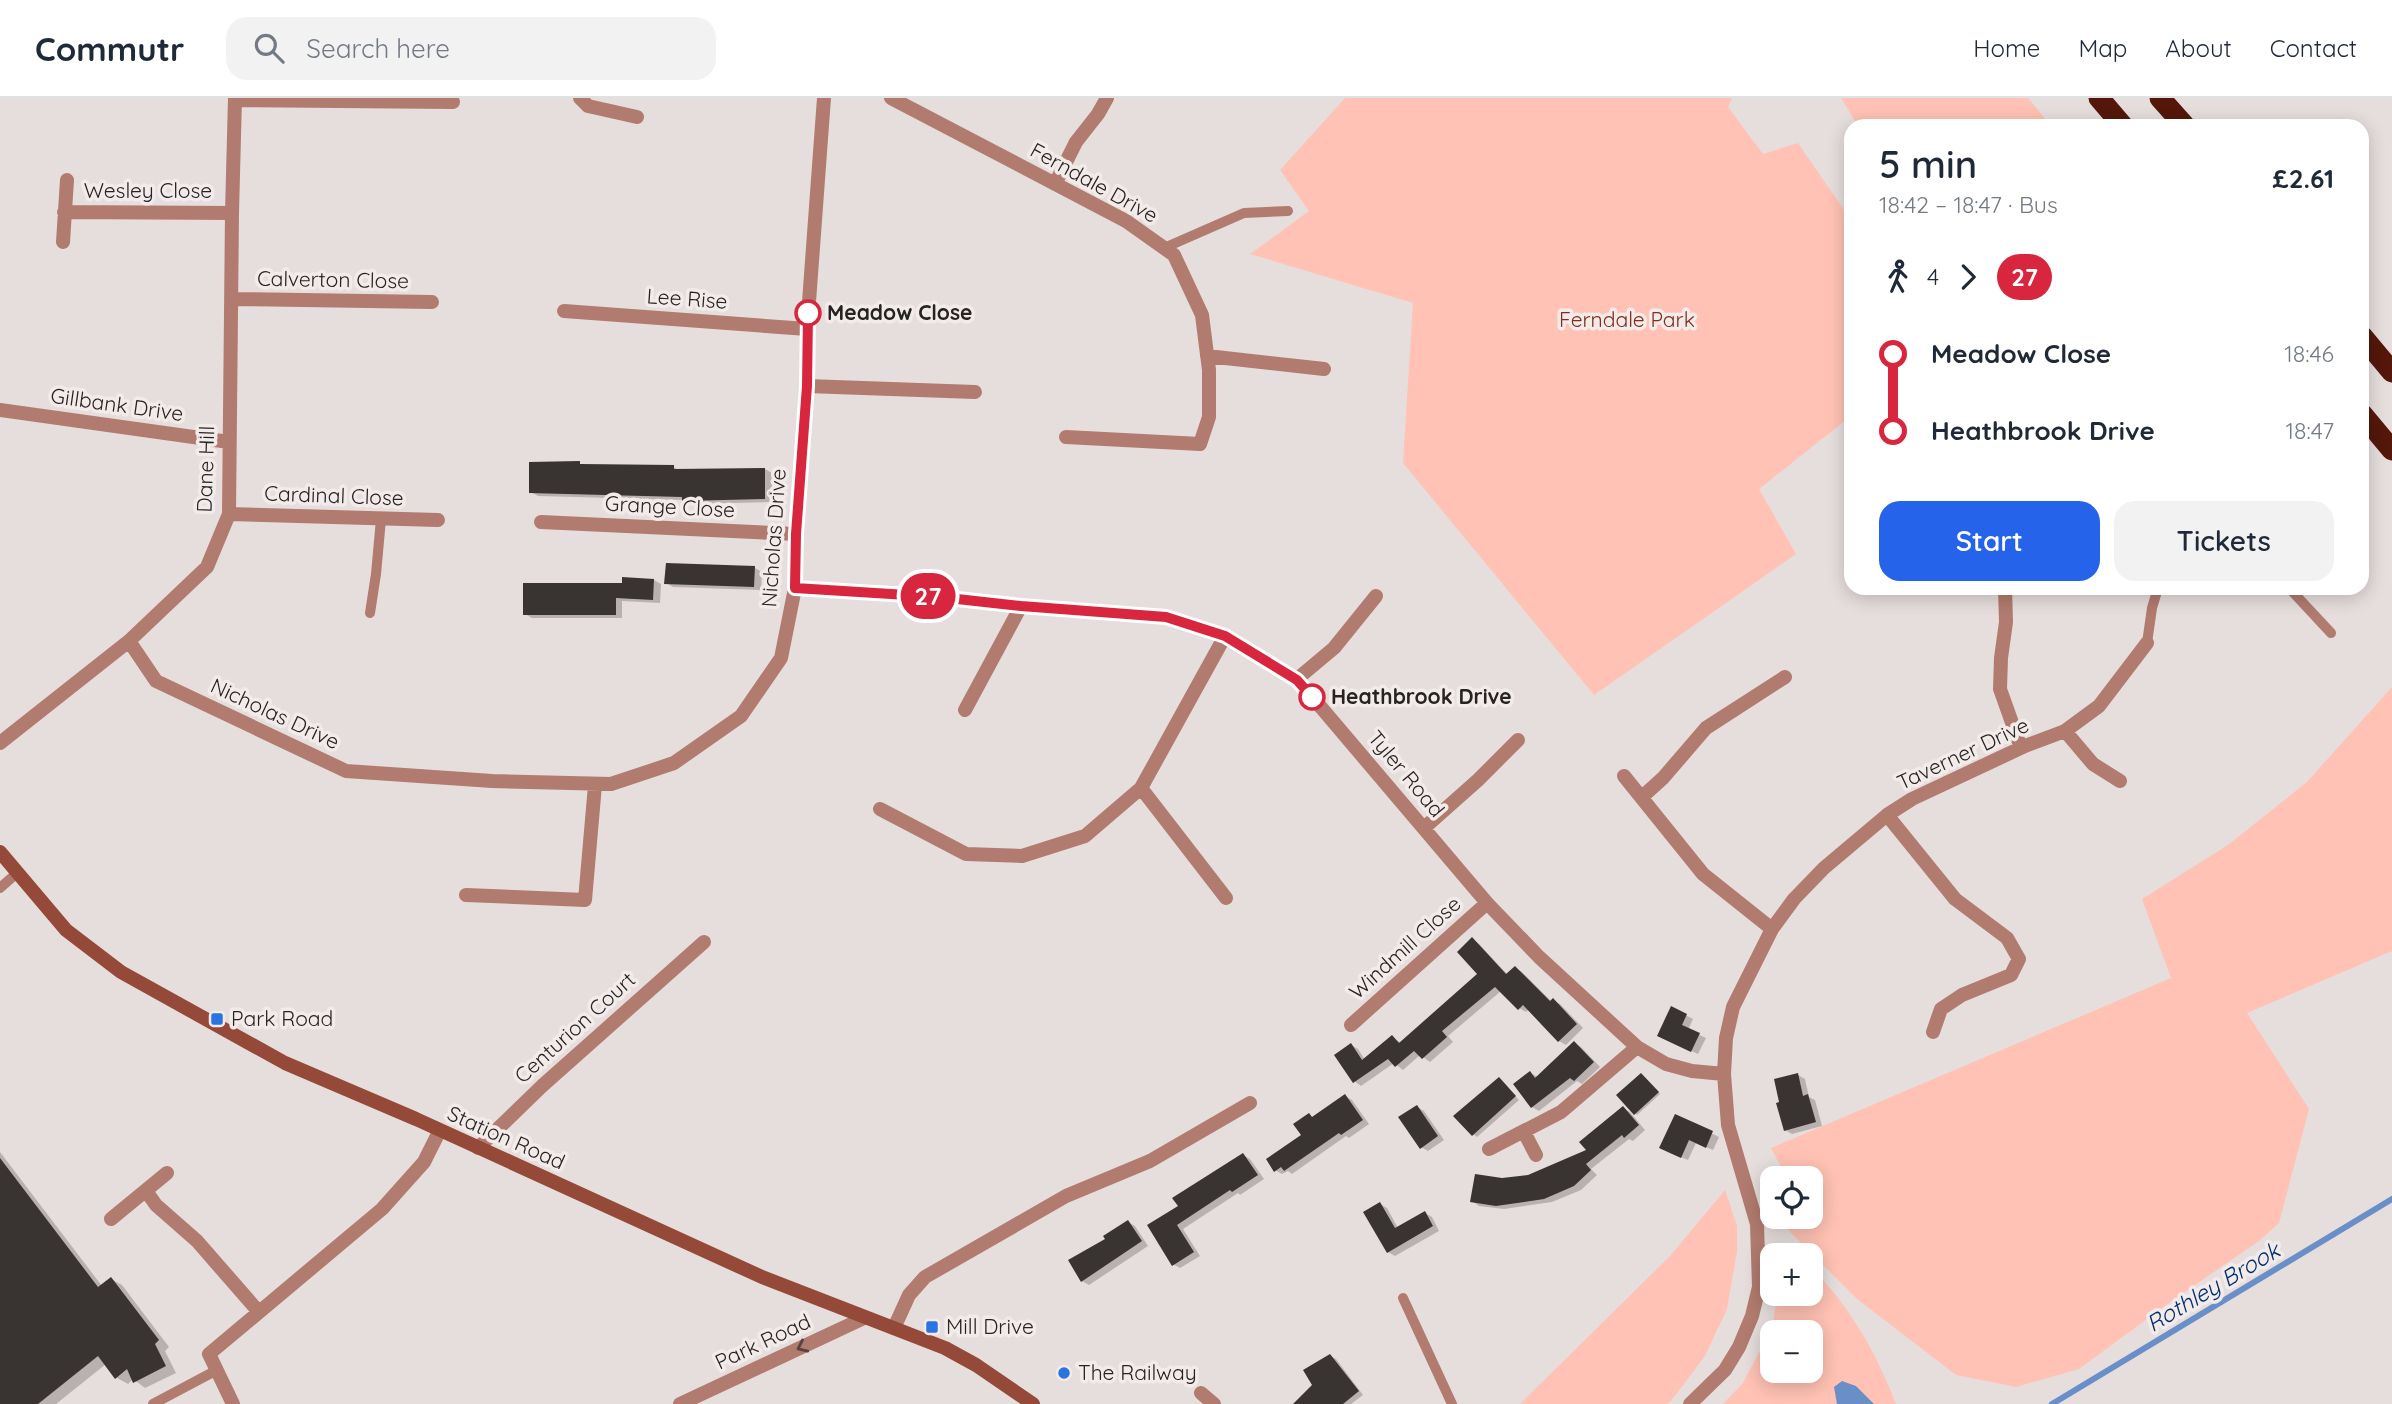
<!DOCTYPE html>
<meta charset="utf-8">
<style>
:root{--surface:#fff;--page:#f2f2f3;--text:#1f2937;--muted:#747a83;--line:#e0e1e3;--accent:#2563eb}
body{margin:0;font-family:Quicksand,sans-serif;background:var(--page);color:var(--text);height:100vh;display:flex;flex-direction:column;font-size:26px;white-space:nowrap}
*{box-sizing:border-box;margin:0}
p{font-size:23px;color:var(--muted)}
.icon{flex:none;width:38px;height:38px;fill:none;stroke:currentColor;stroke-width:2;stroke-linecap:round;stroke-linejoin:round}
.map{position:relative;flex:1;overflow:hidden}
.side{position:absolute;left:1844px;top:21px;width:525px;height:476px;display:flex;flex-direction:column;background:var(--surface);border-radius:21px;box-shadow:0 4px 18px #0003}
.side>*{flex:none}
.badge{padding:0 14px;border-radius:23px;font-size:24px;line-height:46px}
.tools{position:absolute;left:1760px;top:1068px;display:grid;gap:14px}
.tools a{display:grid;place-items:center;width:63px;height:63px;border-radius:14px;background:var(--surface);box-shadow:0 4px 18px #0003;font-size:35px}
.map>.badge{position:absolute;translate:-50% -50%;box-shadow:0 0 0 4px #fff}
.legs{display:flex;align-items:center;gap:10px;height:77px;padding:0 35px;font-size:23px}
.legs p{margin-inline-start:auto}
.overview{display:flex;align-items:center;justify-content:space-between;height:119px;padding:0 35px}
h1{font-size:38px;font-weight:600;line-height:52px}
.action{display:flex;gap:14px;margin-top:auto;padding:14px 35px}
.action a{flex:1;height:80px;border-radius:21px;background:var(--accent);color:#fff;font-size:28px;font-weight:600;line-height:80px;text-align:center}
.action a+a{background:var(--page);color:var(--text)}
ul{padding:0 35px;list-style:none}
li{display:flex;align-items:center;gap:24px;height:77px;font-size:26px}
li i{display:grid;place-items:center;width:10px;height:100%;margin:0 9px;background:currentColor}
li i::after{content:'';width:18px;height:18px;margin:-9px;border:5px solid;border-radius:50%;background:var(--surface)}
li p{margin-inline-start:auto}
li:first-child i{background:linear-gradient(#0000 50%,currentColor 0)}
li:last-child i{background:linear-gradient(currentColor 50%,#0000 0)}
header{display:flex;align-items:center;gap:42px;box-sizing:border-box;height:98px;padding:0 35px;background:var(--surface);border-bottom:2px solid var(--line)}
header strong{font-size:33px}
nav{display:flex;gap:38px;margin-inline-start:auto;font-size:24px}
.search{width:490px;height:63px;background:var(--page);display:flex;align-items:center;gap:18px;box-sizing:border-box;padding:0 24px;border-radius:21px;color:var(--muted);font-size:26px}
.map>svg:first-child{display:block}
</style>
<header>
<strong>Commutr</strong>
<div class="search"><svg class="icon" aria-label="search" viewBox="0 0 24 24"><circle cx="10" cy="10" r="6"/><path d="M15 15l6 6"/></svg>Search here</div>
<nav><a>Home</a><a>Map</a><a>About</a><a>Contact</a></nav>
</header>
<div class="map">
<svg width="2392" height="1306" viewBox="0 0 2392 1306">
<rect width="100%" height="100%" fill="#e6dedc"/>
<path fill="#ffc2b4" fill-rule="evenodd" d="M 1345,0 L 1732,0 L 1728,9 L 1763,56 L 1798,45 L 1851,122 L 1851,318 L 1759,391 L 1796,456 L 1594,597 L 1403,365 L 1413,205 L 1250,156 L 1309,113 L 1280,72 Z
M 1841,0 L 2028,0 L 2051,28 L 1858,28 Z
M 2392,589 L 2392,853 L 2247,915 L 2309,1011 L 2279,1125 L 2259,1143 L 2166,1207 L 2079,1271 L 2016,1289 L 1956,1277 L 1857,1201 L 1785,1129 L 1786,1118 L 1811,1118 L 1811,1080 L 1787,1080 L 1771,1050 L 2171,880 L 2142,801 L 2228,747 L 2307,684 Z
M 1725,1092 L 1737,1128 L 1737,1154 L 1727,1211 L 1705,1258 L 1671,1303 L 1667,1306 L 1520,1306 L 1670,1158 Z
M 1811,1169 C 1850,1209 1876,1254 1896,1306 L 1723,1306 L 1743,1285 L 1772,1230 L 1778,1195 L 1811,1195 ZM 1773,1234 L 1811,1234 L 1811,1272 L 1773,1272 Z"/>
<path fill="#6a8fc8" d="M 1842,1283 L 1856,1288 L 1874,1306 L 1837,1306 L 1834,1289 Z"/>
<path fill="#0003" d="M 673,369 L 679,372 L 765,371 L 772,375 L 772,404 L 691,406 L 685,402 L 538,398 L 531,394 Z
M 755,470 L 762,474 L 761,492 L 673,489 L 666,485 Z
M 654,482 L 661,486 L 660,505 L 622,503 L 622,520 L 532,520 L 525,516 L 624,487 Z
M 1472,842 L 1479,846 L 1508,877 L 1515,870 L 1522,874 L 1552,904 L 1553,902 L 1560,906 L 1583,930 L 1566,947 L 1559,943 L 1529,911 L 1526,914 L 1519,910 L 1501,893 L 1448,938 L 1453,944 L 1430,964 L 1420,957 L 1403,972 L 1394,965 L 1361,988 L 1354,983 L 1351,947 L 1358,951 L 1365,962 L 1392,939 L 1401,945 L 1479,876 Z
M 1672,910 L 1693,921 L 1688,932 L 1706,940 L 1698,956 L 1666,941 Z
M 1574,945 L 1581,949 L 1600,969 L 1582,986 L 1577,983 L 1539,1013 L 1532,1009 L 1530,975 L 1538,979 Z
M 1798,977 L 1805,981 L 1809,999 L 1815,1002 L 1822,1028 L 1792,1036 L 1785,1032 L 1781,1006 Z
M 1644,979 L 1660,996 L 1637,1017 L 1635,1015 Z
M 1499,981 L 1519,1002 L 1477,1039 L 1473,1036 Z
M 1345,998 L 1352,1002 L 1369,1026 L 1349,1040 L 1346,1038 L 1292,1076 L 1288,1073 L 1282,1076 L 1275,1072 L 1303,1038 L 1314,1020 Z
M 1417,1009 L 1424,1013 L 1444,1042 L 1428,1053 L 1421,1049 Z
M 1623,1010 L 1630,1014 L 1645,1032 L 1633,1043 L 1629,1041 L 1591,1071 L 1597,1077 L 1581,1092 L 1552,1104 L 1504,1111 L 1479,1108 L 1472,1103 L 1502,1082 L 1528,1078 L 1588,1052 Z
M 1676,1018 L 1719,1039 L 1713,1052 L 1696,1045 L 1688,1062 L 1668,1054 Z
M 0,1054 L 102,1188 L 111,1181 L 122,1187 L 169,1249 L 165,1253 L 176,1275 L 145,1290 L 133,1281 L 128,1286 L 117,1280 L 106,1266 L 56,1306 L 0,1306 Z
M 1243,1057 L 1250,1061 L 1264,1081 L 1240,1097 L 1238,1095 L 1183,1131 L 1200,1158 L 1180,1170 L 1173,1166 L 1149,1128 L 1180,1109 Z
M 1380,1106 L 1387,1110 L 1398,1130 L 1425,1115 L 1432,1119 L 1439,1133 L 1395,1158 L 1388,1154 Z
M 1128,1124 L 1135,1128 L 1148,1148 L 1089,1187 L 1082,1183 L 1107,1141 Z
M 1330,1258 L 1336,1261 L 1363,1297 L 1351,1306 L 1295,1306 L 1314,1287 Z"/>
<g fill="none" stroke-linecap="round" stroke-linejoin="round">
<path stroke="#6a8fc8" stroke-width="6" d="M 2052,1306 L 2392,1101"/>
</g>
<path fill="#393331" d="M 580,363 L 580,366 L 674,367 L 674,371 L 765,370 L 765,401 L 682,403 L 682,399 L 529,395 L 529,364 Z
M 666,465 L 755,468 L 754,489 L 664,486 Z
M 622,479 L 654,481 L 653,502 L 616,500 L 616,517 L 523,517 L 523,485 L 622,485 Z
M 1472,839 L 1506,876 L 1515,868 L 1550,903 L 1553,900 L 1577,926 L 1558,944 L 1523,907 L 1518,912 L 1495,889 L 1442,933 L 1447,939 L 1422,961 L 1414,953 L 1395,969 L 1388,961 L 1353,985 L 1334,957 L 1351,945 L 1362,962 L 1392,937 L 1399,945 L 1477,876 L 1457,854 Z
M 1671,908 L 1687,916 L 1682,927 L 1700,935 L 1691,954 L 1657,938 Z
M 1574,943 L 1594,964 L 1574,983 L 1570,980 L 1531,1010 L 1513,986 L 1530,973 L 1535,980 Z
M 1641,975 L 1659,994 L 1634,1017 L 1616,997 Z
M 1798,975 L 1803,998 L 1808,996 L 1816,1024 L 1784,1033 L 1776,1005 L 1779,1004 L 1774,981 Z
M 1499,979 L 1516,998 L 1472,1038 L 1453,1018 Z
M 1345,996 L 1363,1022 L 1341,1037 L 1339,1035 L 1284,1073 L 1281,1069 L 1274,1074 L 1266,1061 L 1301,1037 L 1293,1026 L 1309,1015 L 1312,1019 Z
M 1417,1007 L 1438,1038 L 1420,1051 L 1398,1019 Z
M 1623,1008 L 1639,1027 L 1624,1040 L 1622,1037 L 1586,1066 L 1591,1072 L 1574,1088 L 1544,1101 L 1496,1108 L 1470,1104 L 1475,1076 L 1502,1080 L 1528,1077 L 1586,1052 L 1579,1044 Z
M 1675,1016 L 1713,1033 L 1706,1050 L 1689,1042 L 1681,1060 L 1659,1050 Z
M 1243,1055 L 1258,1077 L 1232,1094 L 1230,1092 L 1177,1127 L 1194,1154 L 1172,1168 L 1147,1127 L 1178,1108 L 1172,1100 Z
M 0,1060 L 98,1189 L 111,1179 L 159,1242 L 155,1246 L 166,1268 L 133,1285 L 127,1271 L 115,1281 L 98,1258 L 38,1306 L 0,1306 Z
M 1380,1104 L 1395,1130 L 1425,1113 L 1433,1128 L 1387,1155 L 1363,1114 Z
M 1128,1122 L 1142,1143 L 1081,1184 L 1068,1162 L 1105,1141 L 1103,1138 Z
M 1330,1256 L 1359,1293 L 1343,1306 L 1293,1306 L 1312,1287 L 1303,1272 Z"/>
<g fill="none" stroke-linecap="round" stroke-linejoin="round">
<path stroke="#b17b6f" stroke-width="10" d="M 1164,150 L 1244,115 L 1288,113
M 2289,490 L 2331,535
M 370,515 L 376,476 L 381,421
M 2147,545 L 2152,510 L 2158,490
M 0,790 L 17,775
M 1403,1200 L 1452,1306
M 153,1306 L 217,1272"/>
<path stroke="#b17b6f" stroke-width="14" d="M 580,0 L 588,8 L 637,19
M 891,0 L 1126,123 L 1174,157 L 1202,217 L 1209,272 L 1209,319 L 1200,346 L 1066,339
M 235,2 L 453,4
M 1055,86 L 1076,44 L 1098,16 L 1107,0
M 64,114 L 232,115
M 63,144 L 67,82
M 232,201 L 432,204
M 564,213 L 807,231
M 1207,258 L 1324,271
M 807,288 L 975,294
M 0,312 L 229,344
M 229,416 L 438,422
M 541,424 L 796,436
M 795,490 L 939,499 L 1021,508 L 1166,519 L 1225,538 L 1297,581 L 1487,805 L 1539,859 L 1637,949 L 1666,966 L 1692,973 L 1724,976
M 2005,490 L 2006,524 L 2001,560 L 2000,591 L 2021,650
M 129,543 L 156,583 L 346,673 L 492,683 L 611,686 L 674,665 L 741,618 L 781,560 L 795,490 L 796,436 L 807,288 L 807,231 L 824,0
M 1297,581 L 1334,550 L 1376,498
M 965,612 L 1021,508
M 2065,633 L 2093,666 L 2120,683
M 0,645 L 129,543 L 207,469 L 229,416 L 232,115 L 235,0
M 1624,678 L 1703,776 L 1772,831
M 1141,690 L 1226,800
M 1642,699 L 1663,680 L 1706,630 L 1785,579
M 880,711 L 966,756 L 1022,758 L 1085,738 L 1141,690 L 1225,538
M 1887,717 L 1955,801 L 2007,840 L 2019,861 L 2011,877 L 1962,897 L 1941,911 L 1933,934
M 1424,730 L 1478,682 L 1518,642
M 466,797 L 585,802 L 595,687
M 1351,927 L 1487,805
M 1524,1034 L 1536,1057
M 478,1050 L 542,988 L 704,844
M 1489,1051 L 1561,1014 L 1637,949
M 146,1093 L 156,1107 L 197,1143 L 258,1213
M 111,1121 L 167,1075
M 894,1230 L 909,1197 L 925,1179 L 1066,1098 L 1150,1063 L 1250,1005
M 1201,1295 L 1214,1306
M 233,1306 L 209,1256 L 382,1111 L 424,1064 L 439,1034
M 680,1306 L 864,1220
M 1690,1306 L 1725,1272 L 1739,1249 L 1752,1218 L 1759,1189 L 1757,1126 L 1728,1027 L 1724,976 L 1726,940 L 1733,909 L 1772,831 L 1794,801 L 1824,770 L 1887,717 L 1912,701 L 2025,648 L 2065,633 L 2099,608 L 2147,545"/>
<path stroke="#944939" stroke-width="14" d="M 0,754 L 66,832 L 121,874 L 285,965 L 416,1021 L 762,1179 L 945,1250 L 976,1267 L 1033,1306"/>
<path stroke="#54170a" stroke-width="21" d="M 2099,0 L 2123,28
M 2160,0 L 2185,28
M 2362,238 L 2392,274
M 2362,316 L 2392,352"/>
</g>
<defs><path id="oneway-chevron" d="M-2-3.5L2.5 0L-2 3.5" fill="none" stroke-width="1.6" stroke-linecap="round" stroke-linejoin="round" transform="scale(1.75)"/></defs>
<use stroke="#57423e" href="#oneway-chevron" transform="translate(802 1249) rotate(155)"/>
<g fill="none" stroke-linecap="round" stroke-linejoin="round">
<defs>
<path id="line-1" d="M 808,215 L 807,288 L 796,436 L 795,490 L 939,499 L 1021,508 L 1166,519 L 1225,538 L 1297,582 L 1312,599"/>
</defs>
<use href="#line-1" stroke="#fff" stroke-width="16"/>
<use href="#line-1" stroke="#d7263d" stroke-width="10"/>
</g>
<g fill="#fff" stroke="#d7263d" stroke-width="3.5">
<circle cx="808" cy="215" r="12"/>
<circle cx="1312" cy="599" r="12"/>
</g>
<g fill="#2974e0" stroke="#f3ebe9" stroke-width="2.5">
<rect x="210" y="914" width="14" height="14" rx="3.5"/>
<rect x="925" y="1222" width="14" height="14" rx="3.5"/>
<circle cx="1064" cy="1275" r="7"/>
</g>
<g text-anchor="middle" stroke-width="7" stroke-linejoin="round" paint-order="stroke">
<g font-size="21" fill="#262423" stroke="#f3ebe9">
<text transform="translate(1094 85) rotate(29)" y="7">Ferndale Drive</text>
<text x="148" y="100">Wesley Close</text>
<text transform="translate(333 182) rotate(1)" y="7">Calverton Close</text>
<text transform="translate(687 201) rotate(4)" y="7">Lee Rise</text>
<text transform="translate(117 307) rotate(8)" y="7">Gillbank Drive</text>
<text transform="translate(206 371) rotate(-88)" y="7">Dane Hill</text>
<text transform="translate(334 398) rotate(2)" y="7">Cardinal Close</text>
<text transform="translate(670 409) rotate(3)" y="7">Grange Close</text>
<text transform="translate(774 440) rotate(-86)" y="7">Nicholas Drive</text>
<text transform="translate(275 616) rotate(25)" y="7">Nicholas Drive</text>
<text transform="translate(1963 656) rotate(-25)" y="7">Taverner Drive</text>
<text transform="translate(1406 676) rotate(50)" y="7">Tyler Road</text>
<text transform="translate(1405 850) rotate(-42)" y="7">Windmill Close</text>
<text transform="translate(575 930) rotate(-42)" y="7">Centurion Court</text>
<text transform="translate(506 1040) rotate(24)" y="7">Station Road</text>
<text transform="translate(763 1244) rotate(-25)" y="7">Park Road</text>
</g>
<g font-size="21" font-weight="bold" fill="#262423" stroke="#f3ebe9" text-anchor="start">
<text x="827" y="222">Meadow Close</text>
<text x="1331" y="606">Heathbrook Drive</text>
</g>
<g font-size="21" fill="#832c19" stroke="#f3ebe9">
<text x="1627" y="229">Ferndale Park</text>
</g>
<g font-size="21" fill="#262423" stroke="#f3ebe9" text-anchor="start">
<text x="231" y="928">Park Road</text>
<text x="946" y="1236">Mill Drive</text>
<text x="1078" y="1282">The Railway</text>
</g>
<g font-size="23" font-style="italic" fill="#002e70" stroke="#f3ebe9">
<text transform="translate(2213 1189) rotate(-31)" y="8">Rothley Brook</text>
</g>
</g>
</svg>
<div class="tools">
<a><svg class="icon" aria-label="locate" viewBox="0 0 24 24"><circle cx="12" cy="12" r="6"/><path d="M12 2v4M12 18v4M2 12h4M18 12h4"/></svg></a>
<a>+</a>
<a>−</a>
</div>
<b class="badge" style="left:928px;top:498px;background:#d7263d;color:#fff">27</b>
<section class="side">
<div class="overview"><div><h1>5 min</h1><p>18:42 – 18:47 · Bus</p></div><b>£2.61</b></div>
<div class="legs"><svg class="icon" aria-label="walk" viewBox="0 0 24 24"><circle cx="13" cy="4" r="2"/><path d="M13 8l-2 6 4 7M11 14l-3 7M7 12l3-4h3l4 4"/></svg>4<svg class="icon" aria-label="forward" viewBox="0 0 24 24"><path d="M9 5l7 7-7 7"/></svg><b class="badge" style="background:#d7263d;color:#fff">27</b></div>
<ul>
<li><i style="color:#d7263d"></i><b>Meadow Close</b><p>18:46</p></li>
<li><i style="color:#d7263d"></i><b>Heathbrook Drive</b><p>18:47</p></li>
</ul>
<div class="action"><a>Start</a><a>Tickets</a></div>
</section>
</div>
